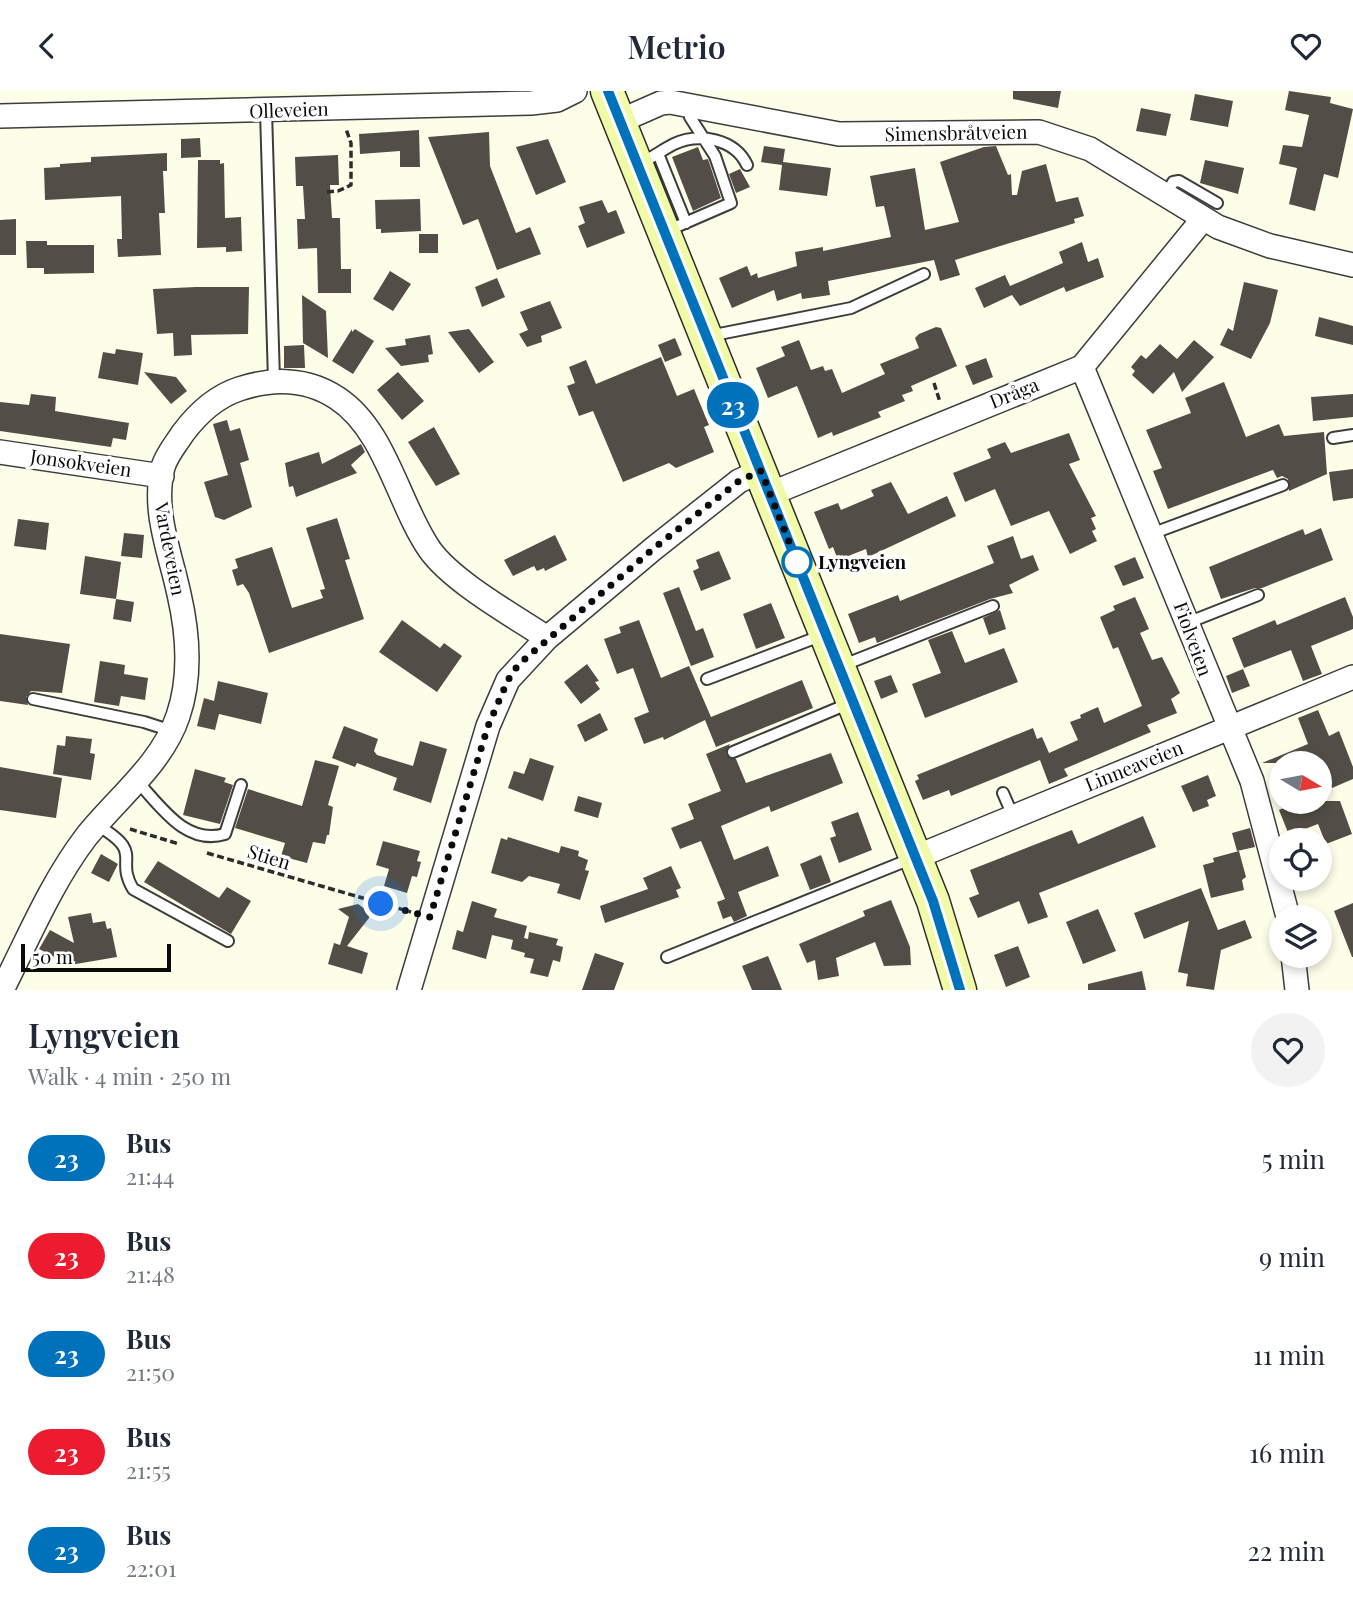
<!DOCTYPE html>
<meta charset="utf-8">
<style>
:root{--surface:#fff;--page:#f2f2f3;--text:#1f2937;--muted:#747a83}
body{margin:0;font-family:"Playfair Display",serif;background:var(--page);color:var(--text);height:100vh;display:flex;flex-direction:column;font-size:26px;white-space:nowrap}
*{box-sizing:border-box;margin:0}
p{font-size:23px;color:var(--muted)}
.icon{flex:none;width:38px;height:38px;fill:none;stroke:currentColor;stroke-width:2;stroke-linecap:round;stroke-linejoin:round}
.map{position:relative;height:899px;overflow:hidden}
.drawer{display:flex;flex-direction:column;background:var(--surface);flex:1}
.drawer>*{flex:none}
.badge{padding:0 14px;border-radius:23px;font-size:24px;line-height:46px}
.needle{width:46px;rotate:100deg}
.buttons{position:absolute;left:1269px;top:660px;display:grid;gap:14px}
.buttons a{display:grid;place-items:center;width:63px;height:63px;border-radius:50%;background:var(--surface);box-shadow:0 4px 10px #0003;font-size:35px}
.scale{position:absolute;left:21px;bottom:18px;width:150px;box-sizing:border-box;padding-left:7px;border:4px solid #0a0a0a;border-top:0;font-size:19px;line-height:24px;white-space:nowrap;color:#0a0a0a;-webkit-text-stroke:5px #fff;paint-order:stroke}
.you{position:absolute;width:35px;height:35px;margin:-18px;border:5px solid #fff;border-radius:50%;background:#1a73e8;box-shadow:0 0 0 10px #1a73e833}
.map>.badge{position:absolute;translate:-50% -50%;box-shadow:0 0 0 4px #fff}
.round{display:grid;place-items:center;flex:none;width:74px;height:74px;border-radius:37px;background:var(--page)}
.headline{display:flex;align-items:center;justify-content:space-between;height:119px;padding:0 28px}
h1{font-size:33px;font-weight:600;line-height:52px}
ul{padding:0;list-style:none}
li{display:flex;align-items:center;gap:21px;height:98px;padding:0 28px}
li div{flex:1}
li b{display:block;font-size:26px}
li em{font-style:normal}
li .badge{min-width:77px;font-weight:700;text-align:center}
header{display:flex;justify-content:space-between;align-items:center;height:91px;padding:0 28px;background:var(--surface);font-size:32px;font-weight:600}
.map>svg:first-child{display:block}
</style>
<header><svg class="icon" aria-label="back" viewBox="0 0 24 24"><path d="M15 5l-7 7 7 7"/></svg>Metrio<svg class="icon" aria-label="heart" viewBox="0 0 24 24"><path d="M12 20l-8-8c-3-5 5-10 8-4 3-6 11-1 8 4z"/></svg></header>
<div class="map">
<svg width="1353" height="899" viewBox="0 0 1353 899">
<rect width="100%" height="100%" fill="#fdfee8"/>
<path fill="#524e47" d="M 1013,0 L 1061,0 L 1058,17 L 1013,8 Z
M 1289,0 L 1331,6 L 1330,12 L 1353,18 L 1338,87 L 1324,83 L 1315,120 L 1289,113 L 1297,77 L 1279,73 L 1283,54 L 1302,56 L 1309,24 L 1285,19 Z
M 1195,3 L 1233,10 L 1228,36 L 1190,29 Z
M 1141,17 L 1171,23 L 1166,45 L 1136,40 Z
M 419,39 L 420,76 L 400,76 L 400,60 L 360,63 L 359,43 Z
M 489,41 L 490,75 L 516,142 L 530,136 L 541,163 L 497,179 L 478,128 L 463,134 L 428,46 Z
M 200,47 L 201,66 L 181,67 L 181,48 Z
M 548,48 L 566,91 L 536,104 L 516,56 Z
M 764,55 L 785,58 L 783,71 L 831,77 L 827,105 L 779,99 L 782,74 L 761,71 Z
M 996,55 L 1008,84 L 1011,83 L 1012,104 L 1017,104 L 1022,80 L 1046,73 L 1056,111 L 1078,106 L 1084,125 L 1074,128 L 1075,132 L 955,169 L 960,184 L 940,190 L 934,169 L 828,190 L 830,204 L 802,208 L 801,202 L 777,210 L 774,199 L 732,217 L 719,187 L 747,175 L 751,185 L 757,182 L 758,187 L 797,175 L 795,161 L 823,156 L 823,160 L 891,146 L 884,115 L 876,116 L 870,85 L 915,77 L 925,139 L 959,131 L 940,71 L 984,56 Z
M 698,56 L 703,69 L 708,68 L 721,107 L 693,120 L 672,66 Z
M 167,62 L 167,80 L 163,80 L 165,122 L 159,122 L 161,164 L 118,166 L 117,148 L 122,148 L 121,105 L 45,109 L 44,77 L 60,76 L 60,73 L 91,71 L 91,66 Z
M 338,64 L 339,94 L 330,94 L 332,127 L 340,127 L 341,178 L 351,178 L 351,202 L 318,202 L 317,157 L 298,158 L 297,128 L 305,128 L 303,95 L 296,95 L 295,66 Z
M 198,69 L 220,69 L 220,73 L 224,72 L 225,127 L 241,126 L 242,160 L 226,161 L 226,156 L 197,157 Z
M 1205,69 L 1244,77 L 1238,103 L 1200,92 Z
M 740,78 L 750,96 L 736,102 L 729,83 Z
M 420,108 L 421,140 L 381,142 L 381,138 L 376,138 L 375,109 Z
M 602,109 L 608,122 L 616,119 L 625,142 L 587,157 L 578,135 L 585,132 L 579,116 Z
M 16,128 L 16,164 L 0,164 L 0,129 Z
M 419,143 L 438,143 L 438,162 L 419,162 Z
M 26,150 L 47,150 L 47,154 L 94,154 L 94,182 L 44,183 L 44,177 L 27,177 Z
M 1082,151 L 1088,171 L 1098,167 L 1104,186 L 1066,201 L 1064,196 L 1020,215 L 1012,204 L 984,217 L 975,197 L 1005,184 L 1010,195 L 1063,172 L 1059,161 Z
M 390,180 L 411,193 L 393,220 L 373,208 Z
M 497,187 L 505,206 L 482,216 L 475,196 Z
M 1244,191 L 1278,199 L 1270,232 L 1251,268 L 1220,254 L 1228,237 L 1233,240 Z
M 196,196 L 249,196 L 248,243 L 191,244 L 192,264 L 174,265 L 173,242 L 157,243 L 153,198 Z
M 302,204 L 326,220 L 328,267 L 303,252 Z
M 550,210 L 562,237 L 541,245 L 542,251 L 527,256 L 519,243 L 528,239 L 520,221 Z
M 1319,226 L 1353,235 L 1353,254 L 1315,245 Z
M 936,236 L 941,237 L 957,275 L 911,295 L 913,300 L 902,304 L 905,310 L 878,321 L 881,326 L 833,345 L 832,341 L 818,347 L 797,295 L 768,307 L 756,277 L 785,265 L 781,256 L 799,249 L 811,279 L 823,275 L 825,280 L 832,278 L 842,302 L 885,283 L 880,273 L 919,257 L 915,247 L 919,243 Z
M 352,238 L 352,241 L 355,238 L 374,250 L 353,283 L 332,270 Z
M 469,238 L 494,271 L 479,282 L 448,241 Z
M 430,244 L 433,263 L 428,264 L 429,271 L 401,275 L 385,257 L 406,254 L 405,248 Z
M 675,247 L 682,264 L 665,271 L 658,254 Z
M 1194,249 L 1214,266 L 1182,301 L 1174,281 L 1153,303 L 1132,284 L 1135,280 L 1131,276 L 1141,264 L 1146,268 L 1160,253 L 1177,268 Z
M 304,254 L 305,277 L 284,277 L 284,255 Z
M 116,258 L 143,262 L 138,294 L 98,287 L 103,261 L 115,263 Z
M 661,266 L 677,305 L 694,298 L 709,334 L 704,336 L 714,361 L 676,377 L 669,372 L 623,391 L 593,320 L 579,325 L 567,295 L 575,292 L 569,276 L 586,269 L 596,293 Z
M 986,267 L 993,286 L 973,294 L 965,275 Z
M 144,281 L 176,286 L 187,300 L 171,313 Z
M 398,281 L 424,310 L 402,329 L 377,299 Z
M 1224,291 L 1246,346 L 1279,333 L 1284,345 L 1324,341 L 1327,383 L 1289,400 L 1288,388 L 1282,385 L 1277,387 L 1273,379 L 1168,418 L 1153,380 L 1162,377 L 1146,339 L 1191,322 L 1185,307 Z
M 31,303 L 56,306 L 55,320 L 129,332 L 126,349 L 113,347 L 111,356 L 0,340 L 0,311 L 29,314 Z
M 1353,303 L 1353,326 L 1313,330 L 1311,306 Z
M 227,329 L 230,340 L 240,337 L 249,369 L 240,372 L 252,416 L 224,429 L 215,426 L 204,391 L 228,384 L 213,333 Z
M 434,336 L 460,383 L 436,395 L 408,351 Z
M 1069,342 L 1080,369 L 1069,373 L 1096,425 L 1091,427 L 1096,438 L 1092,440 L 1097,450 L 1070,463 L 1049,420 L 1011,435 L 995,398 L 965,411 L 953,382 L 991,367 L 987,358 L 1005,351 L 1011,362 Z
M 361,353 L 365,361 L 351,374 L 357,382 L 296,406 L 293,395 L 289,396 L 285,372 L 319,361 L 322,373 Z
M 1353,378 L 1353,407 L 1333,410 L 1329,381 Z
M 891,391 L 908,423 L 947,405 L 956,425 L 868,466 L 866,458 L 838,469 L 833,456 L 829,458 L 814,421 L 838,412 L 841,419 L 874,405 L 871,399 Z
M 337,427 L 350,468 L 345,469 L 364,528 L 269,562 L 249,502 L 243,493 L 237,495 L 232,479 L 238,477 L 235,468 L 272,456 L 292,517 L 323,507 L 320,499 L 325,498 L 306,437 Z
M 18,428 L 49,432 L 46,459 L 14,455 Z
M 1321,437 L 1333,469 L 1262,497 L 1255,497 L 1221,508 L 1209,476 L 1303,438 L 1305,444 Z
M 124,442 L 144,444 L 142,467 L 121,465 Z
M 555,444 L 567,469 L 545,480 L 544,477 L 537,480 L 534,475 L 513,485 L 504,469 Z
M 1013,445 L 1021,468 L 1033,464 L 1039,479 L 1009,494 L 1013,502 L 990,508 L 887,548 L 877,552 L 875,546 L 859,552 L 848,523 L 898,504 L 900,510 L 994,472 L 987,455 Z
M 719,460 L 731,488 L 701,500 L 693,480 L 699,477 L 696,469 Z
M 85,465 L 121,471 L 116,508 L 80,503 Z
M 1135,466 L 1144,487 L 1123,495 L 1114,475 Z
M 679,496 L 696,540 L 703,537 L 714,566 L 691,575 L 663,502 Z
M 1135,506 L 1149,538 L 1140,542 L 1152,569 L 1162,566 L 1180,602 L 1171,608 L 1177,622 L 1147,634 L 1151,641 L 1064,678 L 1068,685 L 1049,693 L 1040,669 L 951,705 L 949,699 L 923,709 L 915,690 L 919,688 L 917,684 L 1033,637 L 1037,648 L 1042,646 L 1049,662 L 1078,649 L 1070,631 L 1081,627 L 1080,624 L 1098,616 L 1104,632 L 1142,615 L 1118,556 L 1113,558 L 1100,526 L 1115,519 L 1113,515 Z
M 1345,506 L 1353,526 L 1353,538 L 1311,555 L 1322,583 L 1303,590 L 1291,559 L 1244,577 L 1232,547 L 1275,529 L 1277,534 Z
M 116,508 L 134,511 L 131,531 L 113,528 Z
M 771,512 L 785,547 L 756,558 L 743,523 Z
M 1000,519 L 1006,538 L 989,544 L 983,527 Z
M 402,529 L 440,557 L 444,552 L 462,565 L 437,601 L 379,561 Z
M 639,529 L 661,587 L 689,575 L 711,626 L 802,589 L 813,617 L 716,656 L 705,629 L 664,649 L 663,646 L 644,653 L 634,627 L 649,621 L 633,577 L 617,583 L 604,548 L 621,542 L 619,536 Z
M 952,540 L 965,572 L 1004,557 L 1018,591 L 925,627 L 912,593 L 941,582 L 928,549 Z
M 0,543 L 70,553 L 62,602 L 31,600 L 26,606 L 28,614 L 0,610 Z
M 100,570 L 125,574 L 124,583 L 148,587 L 145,609 L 121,605 L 119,615 L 94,611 Z
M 587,573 L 599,590 L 595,591 L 600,598 L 581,613 L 564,591 Z
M 1243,578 L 1250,595 L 1232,602 L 1226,585 Z
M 891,584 L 898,601 L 881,608 L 874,590 Z
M 218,590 L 268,602 L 261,633 L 219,623 L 215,639 L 197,635 L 204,607 L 214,610 Z
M 1318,619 L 1329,645 L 1339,640 L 1353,676 L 1353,688 L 1332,697 L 1323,672 L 1262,672 L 1308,653 L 1298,627 Z
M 600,622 L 608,639 L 585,651 L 577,634 Z
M 344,635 L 378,648 L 374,660 L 377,664 L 413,675 L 420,650 L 447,658 L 431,712 L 393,699 L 397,687 L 357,672 L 355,676 L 332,667 Z
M 66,645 L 92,648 L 90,662 L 95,663 L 91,689 L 53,683 L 57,654 L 65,655 Z
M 730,653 L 726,663 L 736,668 L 746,692 L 831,662 L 843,692 L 771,721 L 769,715 L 721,735 L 734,769 L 768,755 L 779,785 L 738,801 L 747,825 L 734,831 L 731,825 L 723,828 L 717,811 L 725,808 L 701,750 L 680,758 L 671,737 L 694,728 L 688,713 L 721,700 L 706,663 Z
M 530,667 L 554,675 L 543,710 L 508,697 L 514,680 L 524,683 Z
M 315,669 L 339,675 L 328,714 L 333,716 L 329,744 L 327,744 L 325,753 L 313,751 L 307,772 L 281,765 L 285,752 L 235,737 L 248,698 L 302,715 Z
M 0,676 L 62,687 L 56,727 L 0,719 Z
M 195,678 L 226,687 L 224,691 L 233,694 L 220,733 L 183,724 Z
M 1208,684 L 1216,705 L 1207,709 L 1209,715 L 1193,721 L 1181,695 Z
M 578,705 L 602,712 L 598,727 L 574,720 Z
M 1299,710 L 1340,710 L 1352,743 L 1326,753 L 1318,733 L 1289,744 L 1279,719 Z
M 858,721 L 872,759 L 839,772 L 830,747 L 836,745 L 831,731 Z
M 1143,725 L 1156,756 L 1039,802 L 1048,826 L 1028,833 L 1019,810 L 978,827 L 969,807 L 979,803 L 970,779 L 1072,739 L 1078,753 Z
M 1250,737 L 1255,756 L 1237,760 L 1232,742 Z
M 508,746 L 559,762 L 561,755 L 579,760 L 578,765 L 588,769 L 585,779 L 589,780 L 580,809 L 557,802 L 560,793 L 529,785 L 522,791 L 491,782 L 501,747 L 507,749 Z
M 383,750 L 420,760 L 417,770 L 421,771 L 417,786 L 412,785 L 407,802 L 384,795 L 389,778 L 376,774 Z
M 1239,760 L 1246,786 L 1242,789 L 1244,799 L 1211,807 L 1203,774 L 1214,771 L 1213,767 Z
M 101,763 L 118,773 L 109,791 L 91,782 Z
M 821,764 L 831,791 L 810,799 L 800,773 Z
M 158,770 L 219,807 L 227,796 L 251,810 L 231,843 L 144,791 Z
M 671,775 L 681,797 L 676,799 L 679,806 L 605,832 L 600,815 L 648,798 L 643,787 Z
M 1201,797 L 1218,839 L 1245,829 L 1252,847 L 1221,859 L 1214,899 L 1186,895 L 1188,883 L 1178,881 L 1189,830 L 1144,848 L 1134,822 Z
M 891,809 L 910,856 L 911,874 L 884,875 L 875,851 L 836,867 L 839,885 L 818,889 L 815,869 L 807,872 L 799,853 L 865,825 L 863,820 Z
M 472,810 L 497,818 L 494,826 L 527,835 L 524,847 L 528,848 L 529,841 L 558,848 L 556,854 L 563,856 L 560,871 L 553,869 L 548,886 L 530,882 L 534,868 L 524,866 L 525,862 L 511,858 L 513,849 L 492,844 L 486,868 L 452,858 L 457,839 L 463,841 Z
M 1353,812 L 1353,866 L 1352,866 L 1334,820 Z
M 358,813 L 369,821 L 369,827 L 347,855 L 368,862 L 362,883 L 328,873 L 334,852 L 340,854 L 349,826 L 338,818 Z
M 1098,818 L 1116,860 L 1083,873 L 1066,831 Z
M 91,822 L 93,832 L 105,830 L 107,838 L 111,837 L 117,866 L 70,874 L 39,858 L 50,839 L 74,852 L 68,826 Z
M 1018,855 L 1030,886 L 1006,896 L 994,864 Z
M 595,862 L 624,872 L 614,899 L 582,899 Z
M 768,865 L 782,899 L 752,899 L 742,875 Z
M 1142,880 L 1146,899 L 1088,899 L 1088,893 Z"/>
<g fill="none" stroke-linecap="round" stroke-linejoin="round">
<defs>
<path id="lane" d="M 266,20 L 274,289
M 659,65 L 686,132
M 639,73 C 652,67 662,59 674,53 C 699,41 735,48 747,74
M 1166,104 L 1173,91 L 1179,90 L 1217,112
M 678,135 L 731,112 L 715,65 L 690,26 L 691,15
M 709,245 L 851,217 L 924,183
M 1333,347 L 1353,344
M 1151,443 L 1283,394
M 1187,532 L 1258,504
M 841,575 L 993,515
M 707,588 L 823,544
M 33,608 L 144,631 L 172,640
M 733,661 L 850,612
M 136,689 C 160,714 185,755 225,743 L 241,694
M 1003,702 L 1013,725
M 97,734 C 146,763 114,766 133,798 L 228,850
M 667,866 L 913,767"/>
<path id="street" d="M 0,25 L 531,12 L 557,9 L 575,0
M 620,30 L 661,12 L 670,11 L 839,43 L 1039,41 L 1090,58 L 1218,136 L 1270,155 L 1353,174
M 1082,276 L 1252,690 L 1288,826
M 0,361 L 162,385
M 770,403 L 1082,276 L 1203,128
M 916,766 L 1353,586
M 1293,864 L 1297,899
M 2,899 C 28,848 51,792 86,746 C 116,708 162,673 178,625 C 191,587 188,542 179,503 C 170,461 152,419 163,376 C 167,363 176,353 183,342 C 198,322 215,306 239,298 C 272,287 307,287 337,307 C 386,339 398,413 430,459 C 453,491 514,525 547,547
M 409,899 L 488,635 L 508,589 L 547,547 L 653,458 L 739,390 L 761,380"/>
<path id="secondary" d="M 607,0 L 933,810 L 960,899"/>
</defs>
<use href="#lane" stroke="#3d3d3d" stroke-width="14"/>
<use href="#street" stroke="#3d3d3d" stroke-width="26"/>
<use href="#secondary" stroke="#2c2c2c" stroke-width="35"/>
<path stroke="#2c2c2c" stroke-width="3.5" stroke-dasharray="7 3.5" stroke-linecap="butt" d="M 327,101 L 338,100 L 351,94 L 351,52 L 346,38
M 934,292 L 940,311
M 130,738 L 179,753
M 207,762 L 411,821"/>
<use href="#lane" stroke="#fff" stroke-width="10"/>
<use href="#street" stroke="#fff" stroke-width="23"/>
<use href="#secondary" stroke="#f0faa7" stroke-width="32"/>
</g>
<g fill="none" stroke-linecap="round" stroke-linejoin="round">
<defs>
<path id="line" d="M 608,0 L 933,810 L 960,899"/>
</defs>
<use href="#line" stroke="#fff" stroke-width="16"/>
<use href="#line" stroke="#0072bc" stroke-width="10"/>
<path stroke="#0a0a0a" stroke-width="7" stroke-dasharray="0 12.6" d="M 381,813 L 430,826 L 488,635 L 508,589 L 518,574 L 653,458 L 739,390 L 761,380 L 801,481 L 797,471"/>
</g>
<circle fill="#fff" stroke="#0072bc" stroke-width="3.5" cx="797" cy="471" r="14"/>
<g text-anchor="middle" stroke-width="7" stroke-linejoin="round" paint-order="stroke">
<g font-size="19" fill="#0a0a0a" stroke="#fff">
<text transform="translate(289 19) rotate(-2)" y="7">Olleveien</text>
<text transform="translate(956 42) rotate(-1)" y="7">Simensbråtveien</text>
<text transform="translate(1014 302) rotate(-22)" y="7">Dråga</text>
<text transform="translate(81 372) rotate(8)" y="7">Jonsokveien</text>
<text transform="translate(170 458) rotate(79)" y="7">Vardeveien</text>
<text transform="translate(1193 548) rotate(70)" y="7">Fiolveien</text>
<text transform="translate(1134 675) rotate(-22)" y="7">Linneaveien</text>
<text transform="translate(269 766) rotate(17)" y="7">Stien</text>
</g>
<g font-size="19" font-weight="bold" fill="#0a0a0a" stroke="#fff" text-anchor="start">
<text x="818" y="478">Lyngveien</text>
</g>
</g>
</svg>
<div class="buttons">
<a><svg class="needle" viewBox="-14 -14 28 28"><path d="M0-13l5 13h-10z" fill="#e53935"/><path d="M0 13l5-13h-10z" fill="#747a83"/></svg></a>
<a><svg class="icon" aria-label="locate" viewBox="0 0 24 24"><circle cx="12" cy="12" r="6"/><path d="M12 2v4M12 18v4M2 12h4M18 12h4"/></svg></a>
<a><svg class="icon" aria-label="layers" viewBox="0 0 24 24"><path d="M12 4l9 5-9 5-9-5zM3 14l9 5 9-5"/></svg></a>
</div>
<div class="scale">50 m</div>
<div class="you" style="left:381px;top:813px"></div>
<b class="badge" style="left:733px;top:314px;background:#0072bc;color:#fff">23</b>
</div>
<section class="drawer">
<div class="headline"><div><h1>Lyngveien</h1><p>Walk · 4 min · 250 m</p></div><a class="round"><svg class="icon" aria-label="heart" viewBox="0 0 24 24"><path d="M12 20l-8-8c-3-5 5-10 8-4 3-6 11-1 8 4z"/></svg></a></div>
<ul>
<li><span class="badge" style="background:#0072bc;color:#fff">23</span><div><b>Bus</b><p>21:44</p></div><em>5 min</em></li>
<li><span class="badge" style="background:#ed1b2f;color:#fff">23</span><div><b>Bus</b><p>21:48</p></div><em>9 min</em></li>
<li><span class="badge" style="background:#0072bc;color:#fff">23</span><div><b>Bus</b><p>21:50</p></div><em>11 min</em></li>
<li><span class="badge" style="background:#ed1b2f;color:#fff">23</span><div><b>Bus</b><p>21:55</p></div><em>16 min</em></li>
<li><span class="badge" style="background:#0072bc;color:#fff">23</span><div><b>Bus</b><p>22:01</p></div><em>22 min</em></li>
</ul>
</section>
